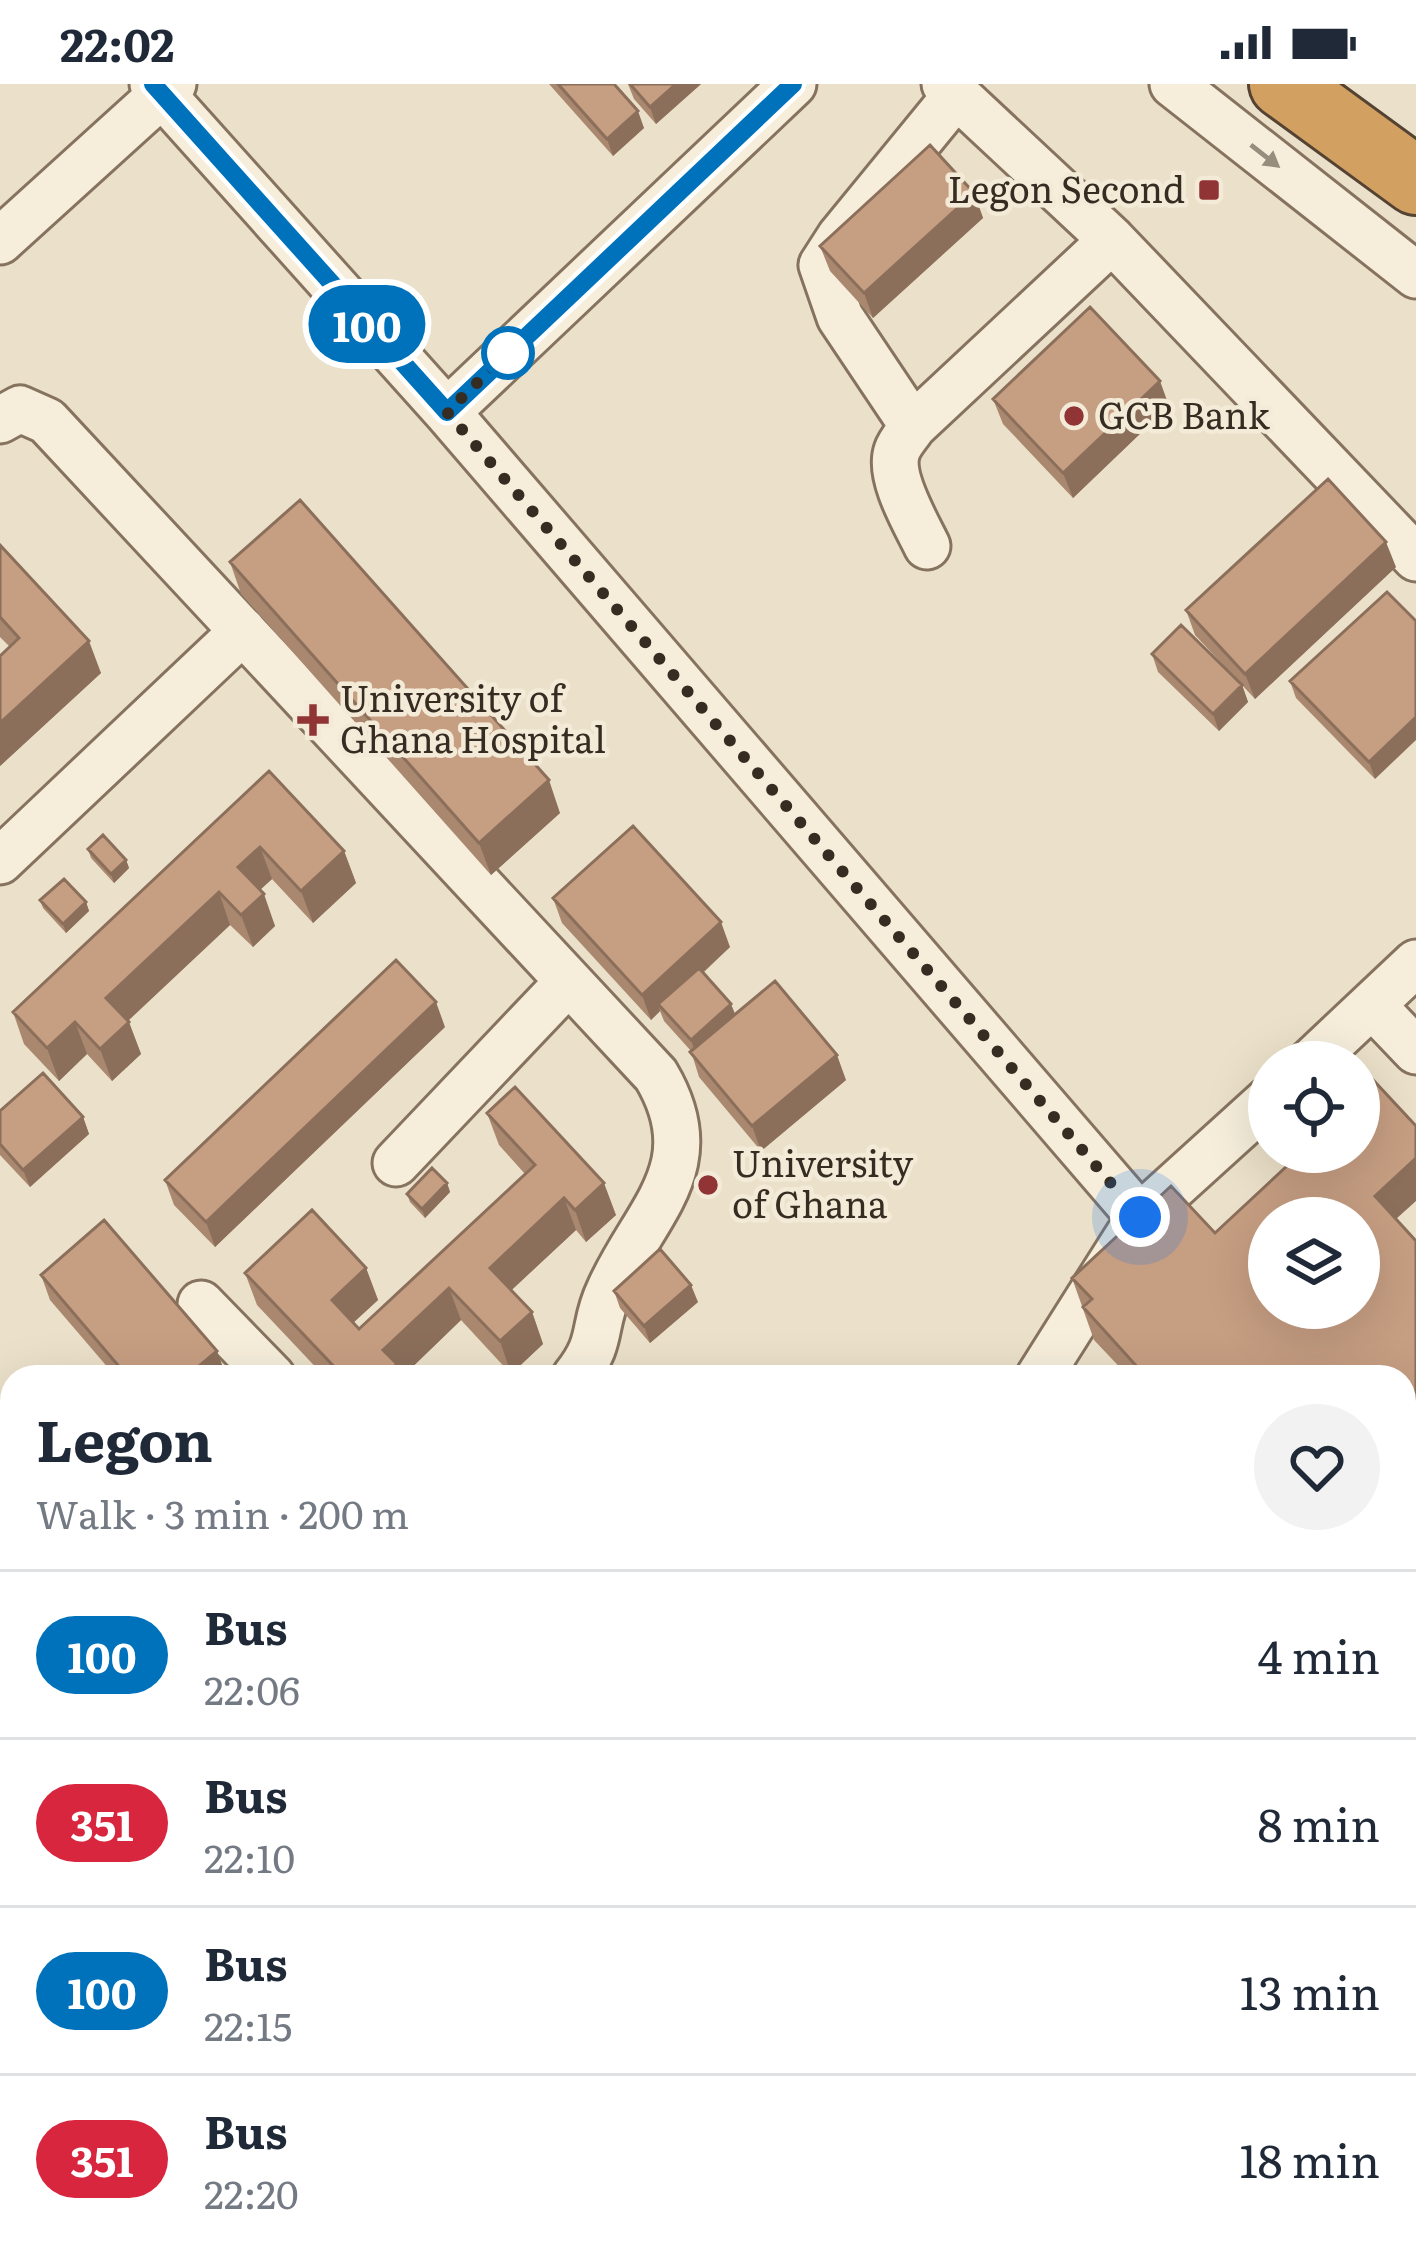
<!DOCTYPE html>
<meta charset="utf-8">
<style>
:root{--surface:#fff;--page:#f2f2f3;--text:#1f2937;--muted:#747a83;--line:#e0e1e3}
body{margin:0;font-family:Literata,serif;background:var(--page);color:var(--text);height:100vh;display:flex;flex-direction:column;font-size:45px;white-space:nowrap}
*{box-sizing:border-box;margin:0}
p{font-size:39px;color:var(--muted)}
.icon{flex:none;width:66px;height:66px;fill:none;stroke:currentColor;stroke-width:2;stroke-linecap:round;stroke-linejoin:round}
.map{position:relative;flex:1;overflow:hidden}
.drawer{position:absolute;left:0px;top:1281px;width:1416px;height:903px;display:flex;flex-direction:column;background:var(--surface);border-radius:36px 36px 0 0;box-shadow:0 12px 48px #0002}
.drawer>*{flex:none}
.badge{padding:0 24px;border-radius:39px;font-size:42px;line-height:78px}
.buttons{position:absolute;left:1248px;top:957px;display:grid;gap:24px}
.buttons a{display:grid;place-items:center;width:132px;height:132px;border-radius:50%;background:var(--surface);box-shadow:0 12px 48px #0002;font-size:60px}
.you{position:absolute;width:60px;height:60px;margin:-30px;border:9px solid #fff;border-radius:50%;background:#1a73e8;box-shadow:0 0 0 18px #1a73e833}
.map>.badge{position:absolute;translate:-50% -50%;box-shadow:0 0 0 6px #fff}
.round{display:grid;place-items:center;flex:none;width:126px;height:126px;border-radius:63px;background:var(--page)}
.head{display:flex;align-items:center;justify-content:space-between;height:204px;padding:0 36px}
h1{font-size:57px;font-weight:700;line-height:90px}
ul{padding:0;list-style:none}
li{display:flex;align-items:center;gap:36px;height:168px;padding:0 36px;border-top:3px solid var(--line)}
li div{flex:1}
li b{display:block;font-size:45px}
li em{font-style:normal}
li .badge{min-width:132px;font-weight:700;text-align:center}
.status{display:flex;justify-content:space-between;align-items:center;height:84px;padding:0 60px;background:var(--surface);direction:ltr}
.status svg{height:33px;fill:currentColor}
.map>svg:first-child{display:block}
</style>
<div class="status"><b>22:02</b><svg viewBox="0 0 49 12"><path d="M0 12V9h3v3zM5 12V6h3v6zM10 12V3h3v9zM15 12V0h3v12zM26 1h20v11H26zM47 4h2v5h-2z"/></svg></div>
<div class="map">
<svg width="1416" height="2183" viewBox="0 0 1416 2183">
<rect width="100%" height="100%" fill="#ebe0c9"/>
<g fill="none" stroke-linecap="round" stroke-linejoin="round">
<defs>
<path id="minor" d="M 153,0 L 447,328 L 1140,1133
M 945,0 L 1112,156 L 1416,474
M 1173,0 L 1416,191
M 0,157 L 173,0
M 447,328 L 793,0
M 0,336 L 20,325 L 47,337 L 656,991 C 711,1083 644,1128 609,1207 C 592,1243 604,1257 575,1293
M 913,342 L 840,233 L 822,181 L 840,153 L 957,10
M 927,462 C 916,439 888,393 897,367 C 900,358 908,350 913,342 L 1112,156
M 0,777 L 243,547
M 1373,922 L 1416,967
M 1311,978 L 1416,879
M 396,1079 L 568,898
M 201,1220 L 272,1293
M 1039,1293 L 1140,1133 L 1269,1016
M 0,1444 L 12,1446"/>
<path id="highway" d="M 1283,0 L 1416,97"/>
</defs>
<use href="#minor" stroke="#86735f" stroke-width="51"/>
<use href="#highway" stroke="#544232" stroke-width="72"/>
<use href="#minor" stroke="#f6eedb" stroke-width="45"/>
<use href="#highway" stroke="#d2a061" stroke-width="66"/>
</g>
<path fill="#aa8870" d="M 549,0 L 614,0 L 644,44 L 613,72 Z
M 628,0 L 701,0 L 656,40 L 634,15 Z
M 974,109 L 983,134 L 873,234 L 830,187 L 820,162 Z
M 993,315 L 1169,322 L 1073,414 L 1003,340 Z
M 0,461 L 101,589 L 0,682 L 0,572 L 10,563 L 0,553 Z
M 230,478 L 560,729 L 491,791 L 241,510 Z
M 1396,483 L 1255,615 L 1242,601 L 1248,618 L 1219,647 L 1158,588 L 1152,570 L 1240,599 L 1195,551 L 1186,526 Z
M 1387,508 L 1375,695 L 1296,614 L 1290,597 Z
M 269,687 L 344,767 L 356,799 L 313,839 L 272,795 L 260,806 L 275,842 L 253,863 L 230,841 L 128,937 L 141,970 L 112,997 L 87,970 L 59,997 L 24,960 L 13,928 Z
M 88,765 L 126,776 L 129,784 L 114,799 L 91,774 Z
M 553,814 L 730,863 L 703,889 L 735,931 L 846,996 L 761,1067 L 699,993 L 691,967 L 664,937 L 660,927 L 651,936 L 562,839 Z
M 40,816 L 86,818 L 89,827 L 66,849 L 43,824 Z
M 445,943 L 215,1163 L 174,1121 L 165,1096 Z
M 0,1027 L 83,1033 L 89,1050 L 30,1103 L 0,1071 Z
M 487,1029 L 616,1131 L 586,1158 L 576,1146 L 511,1206 L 532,1228 L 543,1260 L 511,1290 L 461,1236 L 402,1293 L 325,1293 L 257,1221 L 245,1189 L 366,1184 L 378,1216 L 353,1239 L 359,1245 L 525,1090 L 499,1061 Z
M 447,1099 L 450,1108 L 425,1134 L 410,1118 L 407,1110 Z
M 1396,1136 L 1416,1157 L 1416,1608 L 1404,1619 L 1404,1293 L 1129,1293 L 1094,1256 L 1072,1194 L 1215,1149 Z
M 41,1191 L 217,1267 L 225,1290 L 239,1293 L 116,1293 L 50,1216 Z
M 614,1207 L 698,1218 L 650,1259 L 620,1224 Z
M 0,1997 L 12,1997 L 12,2045 L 0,2045 Z"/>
<path fill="#8b6f5b" d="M 676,0 L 701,0 L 656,40 L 650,23 Z
M 638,27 L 644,44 L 613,72 L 607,55 Z
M 974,109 L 983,134 L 873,234 L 864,209 Z
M 1160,297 L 1169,322 L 1073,414 L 1063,389 Z
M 1386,458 L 1396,483 L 1255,615 L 1245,590 Z
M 89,557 L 101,589 L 0,682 L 0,639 Z
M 1242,601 L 1248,618 L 1219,647 L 1213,630 Z
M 1416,633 L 1416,656 L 1375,695 L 1369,678 Z
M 549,696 L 560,729 L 491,791 L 479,759 Z
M 260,763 L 272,795 L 250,815 L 238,783 Z
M 344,767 L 356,799 L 313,839 L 301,807 Z
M 126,776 L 129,784 L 114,799 L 111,790 Z
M 219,808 L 230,841 L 118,946 L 106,914 Z
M 264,810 L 275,842 L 253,863 L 241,831 Z
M 86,818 L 89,827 L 66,849 L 63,840 Z
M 721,838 L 730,863 L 663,925 L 658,920 L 660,927 L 651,936 L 642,911 Z
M 436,918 L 445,943 L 215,1163 L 206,1138 Z
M 731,920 L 738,937 L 697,974 L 691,956 Z
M 75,938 L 87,970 L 59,997 L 47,964 Z
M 129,938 L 141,970 L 112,997 L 100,965 Z
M 837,971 L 846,996 L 761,1067 L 752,1042 Z
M 83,1033 L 89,1050 L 30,1103 L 23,1086 Z
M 1416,1074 L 1416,1117 L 1386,1144 L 1375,1112 Z
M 447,1099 L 450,1108 L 425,1134 L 422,1125 Z
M 604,1099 L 616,1131 L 586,1158 L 575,1126 Z
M 564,1114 L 576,1146 L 501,1216 L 490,1184 Z
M 366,1184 L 378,1216 L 343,1248 L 332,1216 Z
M 691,1201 L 698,1218 L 650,1259 L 644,1242 Z
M 449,1204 L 461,1236 L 402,1293 L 383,1293 L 383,1266 Z
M 532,1228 L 543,1260 L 511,1290 L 500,1257 Z
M 217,1267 L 226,1292 L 186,1293 Z
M 1416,1565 L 1416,1608 L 1404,1619 L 1404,1576 Z"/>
<path fill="#c69e82" stroke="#8b6f5b" stroke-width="3" fill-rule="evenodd" d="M 558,0 L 614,0 L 638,27 L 607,55 Z
M 630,0 L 676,0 L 650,23 Z
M 930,61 L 974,109 L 864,209 L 820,162 Z
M 1090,223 L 1160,297 L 1063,389 L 993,315 Z
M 1328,395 L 1386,458 L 1245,590 L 1186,526 Z
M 300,416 L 549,696 L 479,759 L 230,478 Z
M 0,461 L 89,557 L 0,639 L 0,572 L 19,554 L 0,533 Z
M 1387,508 L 1416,537 L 1416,633 L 1369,678 L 1290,597 Z
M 1181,541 L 1242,601 L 1213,630 L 1152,570 Z
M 269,687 L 344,767 L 301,807 L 260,763 L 238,783 L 264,810 L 241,831 L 219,808 L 106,914 L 129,938 L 100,965 L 75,938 L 47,964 L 13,928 Z
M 633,742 L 721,838 L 642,911 L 553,814 Z
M 103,751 L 126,776 L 111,790 L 88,765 Z
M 64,795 L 86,818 L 63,840 L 40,816 Z
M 396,876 L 436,918 L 206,1138 L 165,1096 Z
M 699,884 L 731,920 L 691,956 L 658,920 Z
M 775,897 L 837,971 L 752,1042 L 690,968 Z
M 1363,985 L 1416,1042 L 1416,1074 L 1375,1112 L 1416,1157 L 1416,1565 L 1404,1576 L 1404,1293 L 1134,1293 L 1141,1287 L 1083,1223 L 1092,1215 L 1072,1194 L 1171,1102 L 1215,1149 L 1302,1068 L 1359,1068 L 1359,989 ZM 1269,1134 L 1359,1134 L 1359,1224 L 1269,1224 Z
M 43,989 L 83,1033 L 23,1086 L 0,1060 L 0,1027 Z
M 515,1003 L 604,1099 L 575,1126 L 564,1114 L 490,1184 L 532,1228 L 500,1257 L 449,1204 L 383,1266 L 397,1280 L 383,1293 L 344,1293 L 245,1189 L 312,1126 L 366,1184 L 332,1216 L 359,1245 L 535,1081 L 487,1029 Z
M 432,1084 L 447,1099 L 422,1125 L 407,1110 Z
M 104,1136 L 217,1267 L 186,1293 L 128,1293 L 41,1191 Z
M 660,1165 L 691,1201 L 644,1242 L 614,1207 Z
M 231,1284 L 239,1293 L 222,1293 Z
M 0,1997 L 12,1997 L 12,2027 L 0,2028 Z
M 80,2172 L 220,2172 L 220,2182 L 80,2183 Z"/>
<defs><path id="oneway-solid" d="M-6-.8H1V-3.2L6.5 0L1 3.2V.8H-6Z" transform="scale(3)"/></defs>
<use fill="#968d7e" href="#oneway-solid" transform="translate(1265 72) rotate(38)"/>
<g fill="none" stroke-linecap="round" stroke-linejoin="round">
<defs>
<path id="line" d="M 153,0 L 447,328 L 793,0"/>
</defs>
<use href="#line" stroke="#fff" stroke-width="27"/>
<use href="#line" stroke="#0072bc" stroke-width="18"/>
<path stroke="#372c21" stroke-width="12" stroke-dasharray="0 21.6" d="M 508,269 L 447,328 L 1140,1133"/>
</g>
<g fill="#903435" stroke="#f3ebd8" stroke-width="4.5">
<rect x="1197" y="94" width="24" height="24" rx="6"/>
<circle cx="1074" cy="332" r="12"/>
<path d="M307 618h12v12h12v12h-12v12h-12v-12h-12v-12h12z"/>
<circle cx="708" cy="1101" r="12"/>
</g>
<circle fill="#fff" stroke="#0072bc" stroke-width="6" cx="508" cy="269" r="24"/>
<g text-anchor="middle" stroke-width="9" stroke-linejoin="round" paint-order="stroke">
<g font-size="36" fill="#372c21" stroke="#f3ebd8" text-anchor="start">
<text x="1185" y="119" text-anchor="end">Legon Second</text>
<text x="1098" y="345">GCB Bank</text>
<text x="340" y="628">University of<tspan x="340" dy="41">Ghana Hospital</tspan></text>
<text x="732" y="1093">University<tspan x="732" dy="41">of Ghana</tspan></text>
</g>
</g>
</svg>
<div class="buttons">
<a><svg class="icon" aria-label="locate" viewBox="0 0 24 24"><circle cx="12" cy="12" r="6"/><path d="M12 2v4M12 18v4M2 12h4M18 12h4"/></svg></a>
<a><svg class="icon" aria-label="layers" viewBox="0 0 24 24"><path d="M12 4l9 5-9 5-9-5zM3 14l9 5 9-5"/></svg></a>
</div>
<div class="you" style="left:1140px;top:1133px"></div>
<b class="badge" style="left:367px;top:240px;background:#0072bc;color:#fff">100</b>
<section class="drawer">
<div class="head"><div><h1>Legon</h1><p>Walk · 3 min · 200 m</p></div><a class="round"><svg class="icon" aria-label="heart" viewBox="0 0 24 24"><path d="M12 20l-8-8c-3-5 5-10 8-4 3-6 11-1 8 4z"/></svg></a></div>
<ul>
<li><span class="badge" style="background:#0072bc;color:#fff">100</span><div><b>Bus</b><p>22:06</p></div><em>4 min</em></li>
<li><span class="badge" style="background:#d7263d;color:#fff">351</span><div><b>Bus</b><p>22:10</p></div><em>8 min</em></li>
<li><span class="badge" style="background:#0072bc;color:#fff">100</span><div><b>Bus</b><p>22:15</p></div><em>13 min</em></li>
<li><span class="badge" style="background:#d7263d;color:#fff">351</span><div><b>Bus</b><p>22:20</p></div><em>18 min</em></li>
</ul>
</section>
</div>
